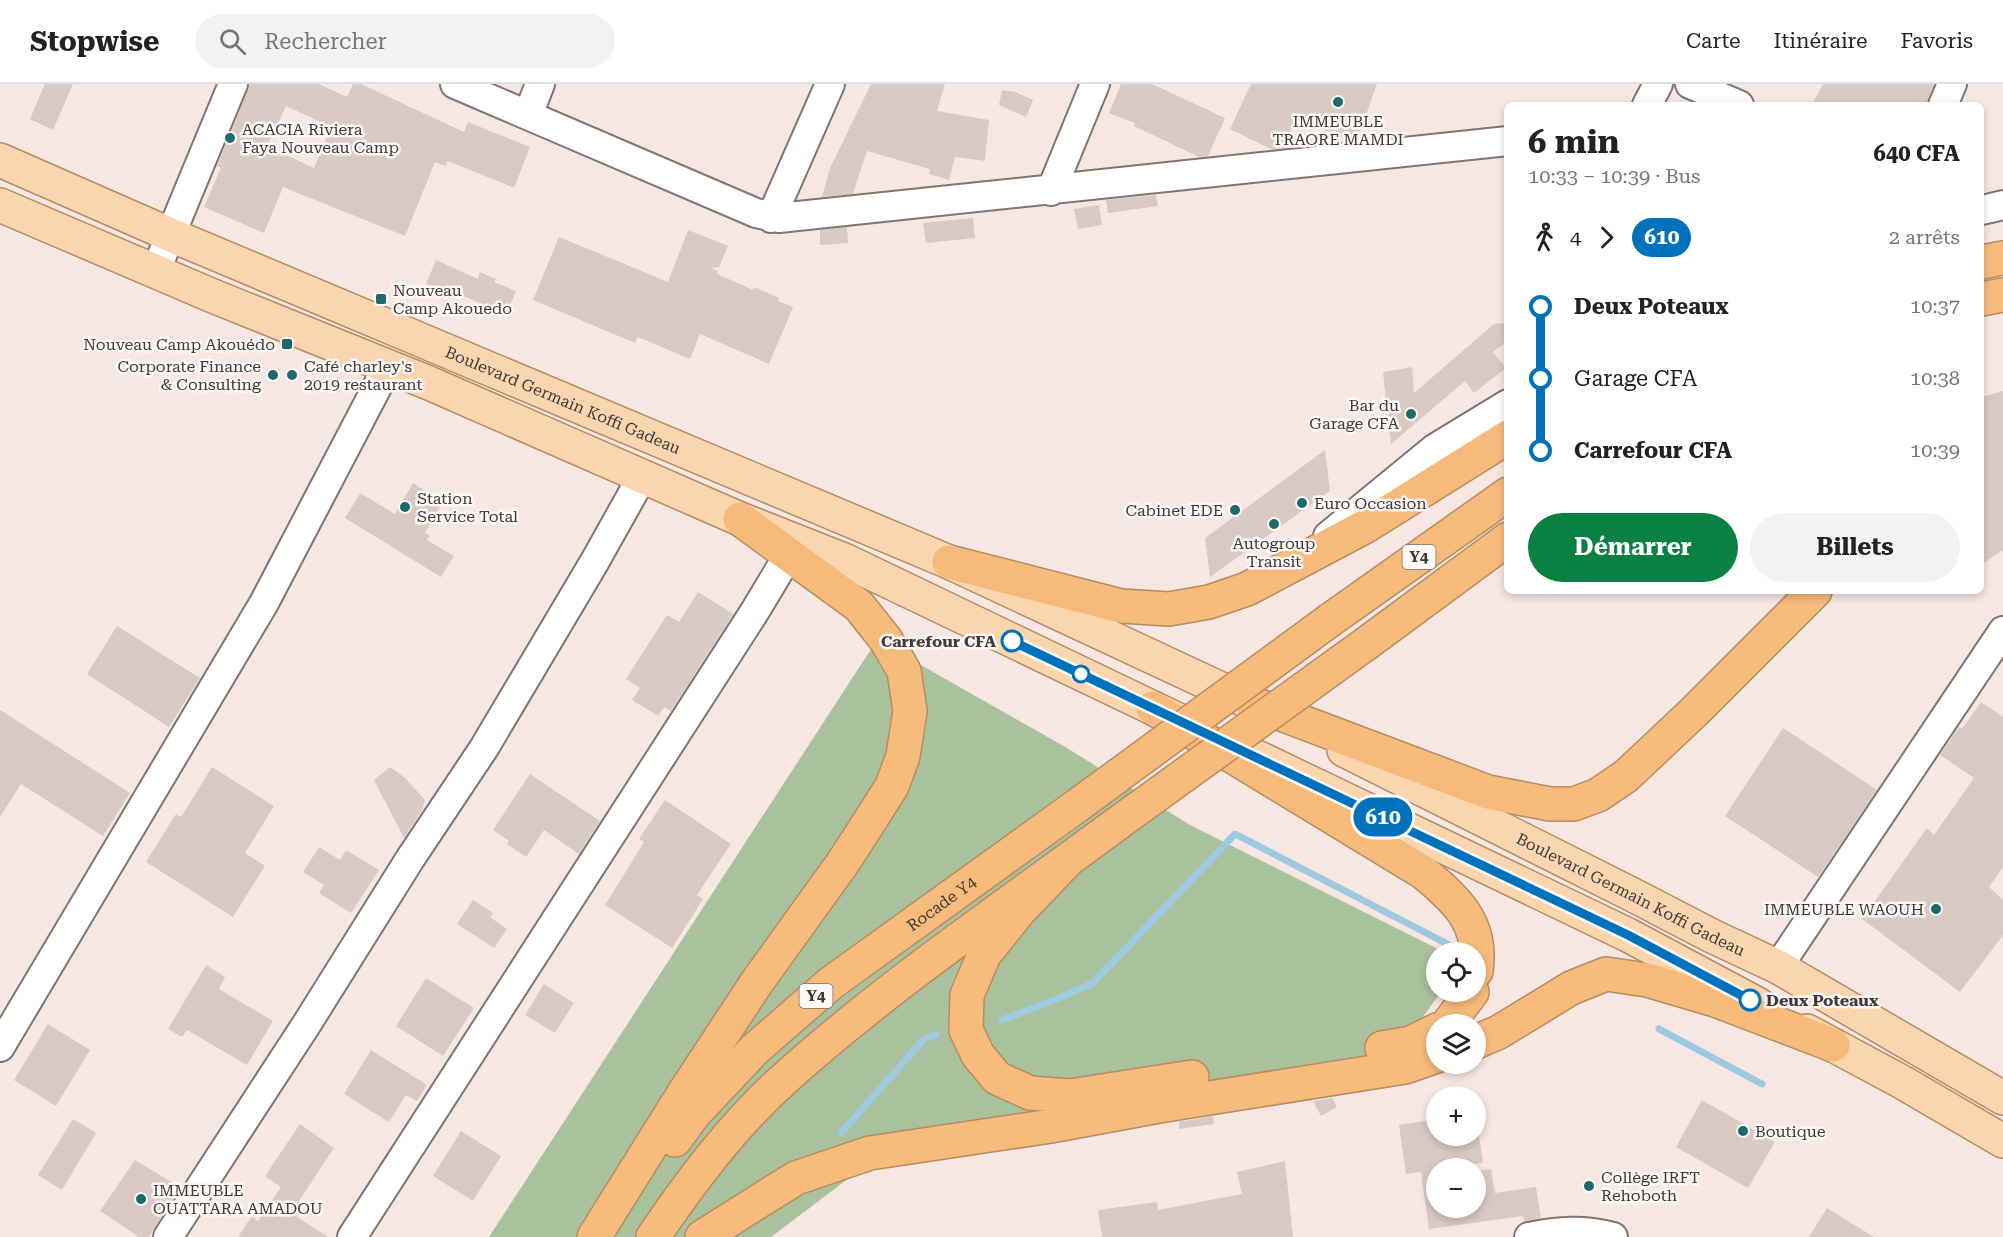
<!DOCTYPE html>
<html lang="fr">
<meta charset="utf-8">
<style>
:root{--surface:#fff;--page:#f2f2f2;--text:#222;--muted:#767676;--line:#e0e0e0;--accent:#0b8043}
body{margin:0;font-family:"Roboto Serif",serif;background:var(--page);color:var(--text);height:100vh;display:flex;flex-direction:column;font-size:22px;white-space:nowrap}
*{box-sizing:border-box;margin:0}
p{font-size:20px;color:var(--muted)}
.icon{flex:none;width:33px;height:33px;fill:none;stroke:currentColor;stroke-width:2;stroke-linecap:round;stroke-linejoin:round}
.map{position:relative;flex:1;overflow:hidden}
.drawer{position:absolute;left:1504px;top:18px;width:480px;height:492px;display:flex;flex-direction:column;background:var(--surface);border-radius:9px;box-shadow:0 3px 9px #0003}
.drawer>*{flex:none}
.badge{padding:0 12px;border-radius:20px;font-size:21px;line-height:39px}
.tools{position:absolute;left:1426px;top:858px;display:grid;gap:12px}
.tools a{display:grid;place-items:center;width:60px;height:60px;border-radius:50%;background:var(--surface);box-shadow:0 3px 9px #0003;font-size:30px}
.map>.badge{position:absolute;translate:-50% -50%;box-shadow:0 0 0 3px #fff}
.legs{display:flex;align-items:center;gap:9px;height:66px;padding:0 24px;font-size:20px}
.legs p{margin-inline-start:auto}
.overview{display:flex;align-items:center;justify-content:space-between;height:102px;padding:0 24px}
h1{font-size:33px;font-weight:700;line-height:45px}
.cta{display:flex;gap:12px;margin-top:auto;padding:12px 24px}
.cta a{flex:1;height:69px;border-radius:36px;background:var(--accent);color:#fff;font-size:24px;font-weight:700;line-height:69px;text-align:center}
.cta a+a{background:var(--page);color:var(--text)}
ul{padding:0 24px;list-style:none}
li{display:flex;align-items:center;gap:21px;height:72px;font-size:22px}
li i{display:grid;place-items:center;width:9px;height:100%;margin:0 8px;background:currentColor}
li i::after{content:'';width:15px;height:15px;margin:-8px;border:4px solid;border-radius:50%;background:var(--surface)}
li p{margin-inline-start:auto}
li:first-child i{background:linear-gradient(#0000 50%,currentColor 0)}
li:last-child i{background:linear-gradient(currentColor 50%,#0000 0)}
header{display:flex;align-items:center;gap:36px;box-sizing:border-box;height:84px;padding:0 30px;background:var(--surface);border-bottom:2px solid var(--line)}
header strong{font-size:28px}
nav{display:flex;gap:33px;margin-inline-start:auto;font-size:21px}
.search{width:420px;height:54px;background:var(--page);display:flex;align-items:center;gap:15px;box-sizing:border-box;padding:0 21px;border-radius:33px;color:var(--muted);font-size:22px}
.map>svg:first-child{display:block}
</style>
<header>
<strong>Stopwise</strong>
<div class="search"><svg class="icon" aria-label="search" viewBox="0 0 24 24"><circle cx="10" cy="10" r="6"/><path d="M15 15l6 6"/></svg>Rechercher</div>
<nav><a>Carte</a><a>Itinéraire</a><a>Favoris</a></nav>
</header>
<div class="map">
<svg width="2003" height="1153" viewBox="0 0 2003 1153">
<rect width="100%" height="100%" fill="#f7e7e2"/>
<path fill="#a9c19d" d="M 877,556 L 1067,664 L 1190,741 L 1444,868 L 1437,868 L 1437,908 L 1441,908 L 1393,974 L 910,1048 L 771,1153 L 489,1153 Z"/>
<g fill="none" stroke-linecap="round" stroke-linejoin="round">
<path stroke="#9ec9e1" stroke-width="7" d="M 1002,936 L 1057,915 L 1093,899 L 1235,750 L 1461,867
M 1659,945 L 1762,1000
M 841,1049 L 924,955 L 936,951"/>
</g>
<path fill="#d9cac4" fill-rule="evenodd" d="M 45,0 L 73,0 L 53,46 L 30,35 Z
M 250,0 L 319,0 L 347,13 L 353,0 L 361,0 L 464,48 L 468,38 L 530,63 L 514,104 L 448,77 L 445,82 L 435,78 L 405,152 L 283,103 L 264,149 L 204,123 L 221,84 L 217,82 ZM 286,22 L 331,43 L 314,84 L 267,62 Z
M 871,0 L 945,0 L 937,27 L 989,36 L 985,77 L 955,73 L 949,96 L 929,90 L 930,85 L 867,67 L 853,110 L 822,113 L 830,84 Z
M 1121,0 L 1152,0 L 1225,34 L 1208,72 L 1199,73 L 1134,42 L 1135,39 L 1109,29 Z
M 1251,0 L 1377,0 L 1357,56 L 1353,57 L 1295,35 L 1286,64 L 1271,65 L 1230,45 Z
M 1823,0 L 1934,0 L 1926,21 L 1812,21 Z
M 1002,6 L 1015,8 L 1033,16 L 1026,33 L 999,21 Z
M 1156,111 L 1158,122 L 1108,129 L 1106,116 Z
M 1099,121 L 1102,141 L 1078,145 L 1074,125 Z
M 973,134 L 975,154 L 926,159 L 923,139 Z
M 847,143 L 848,159 L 820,161 L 820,146 Z
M 688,146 L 728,162 L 719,183 L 710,184 L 718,187 L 717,190 L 753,206 L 754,203 L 779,214 L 778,217 L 793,223 L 769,280 L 700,250 L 690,275 L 638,253 L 635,259 L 533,216 L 559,153 L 668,198 Z
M 436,176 L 478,195 L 480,188 L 496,195 L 494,198 L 516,207 L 506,231 L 455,208 L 453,213 L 426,200 Z
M 1508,239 L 1508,256 L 1493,268 L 1506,284 L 1474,309 L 1465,297 L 1391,360 L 1383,288 L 1412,283 L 1414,309 L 1494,240 Z
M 2003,307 L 2003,466 L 1982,480 L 1982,313 Z
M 1325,366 L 1330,407 L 1210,493 L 1205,454 Z
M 413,399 L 443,418 L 425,449 L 430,452 L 427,456 L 454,472 L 441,493 L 345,434 L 360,409 L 395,430 Z
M 698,508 L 733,530 L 671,627 L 664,623 L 658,632 L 632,616 L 640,604 L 626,595 L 667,531 L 679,538 Z
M 117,542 L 200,594 L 169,643 L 87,590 Z
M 1981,618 L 2003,633 L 2003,783 L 1989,803 L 2003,816 L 2003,851 L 1960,908 L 1862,835 L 1927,744 L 1934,751 L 1974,694 L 1940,671 L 1959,643 L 1962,645 Z
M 0,626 L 130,709 L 103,752 L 21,700 L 0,733 Z
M 1783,644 L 1877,706 L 1818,793 L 1725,732 Z
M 212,683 L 274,722 L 245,769 L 265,782 L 233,833 L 146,778 L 176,730 L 181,733 Z
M 390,683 L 404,693 L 425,716 L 422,726 L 404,754 L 374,696 Z
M 530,690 L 600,737 L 579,770 L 544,746 L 526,773 L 507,760 L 509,757 L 493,746 Z
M 665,716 L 731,760 L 697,811 L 703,815 L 672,864 L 605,821 L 644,758 L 639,755 Z
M 319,763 L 340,776 L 346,766 L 379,786 L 351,829 L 319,809 L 324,801 L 303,788 Z
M 473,816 L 493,829 L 490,833 L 507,845 L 494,864 L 457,840 Z
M 206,881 L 225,893 L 219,905 L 273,937 L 247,981 L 187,946 L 182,953 L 168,945 Z
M 426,894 L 474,924 L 443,972 L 396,942 Z
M 544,900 L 574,919 L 555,949 L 525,931 Z
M 48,940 L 90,966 L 56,1022 L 14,996 Z
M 371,966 L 427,1001 L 417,1017 L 406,1011 L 389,1038 L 344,1010 Z
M 1332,1014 L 1337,1023 L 1321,1032 L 1313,1017 Z
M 1702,1016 L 1775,1058 L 1748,1104 L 1676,1063 Z
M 1213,1032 L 1214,1040 L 1179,1045 L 1179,1038 Z
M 73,1035 L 96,1049 L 62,1106 L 38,1091 Z
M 1437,1035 L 1437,1052 L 1479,1052 L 1483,1079 L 1437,1084 L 1437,1124 L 1476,1124 L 1476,1087 L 1491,1085 L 1495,1109 L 1536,1103 L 1541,1134 L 1524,1138 L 1523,1132 L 1429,1145 L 1421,1088 L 1406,1090 L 1399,1041 Z
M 300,1040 L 334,1064 L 291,1129 L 328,1153 L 238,1153 L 252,1132 L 258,1137 L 281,1103 L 265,1092 Z
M 461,1047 L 501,1072 L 473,1117 L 433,1092 Z
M 135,1076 L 180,1103 L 149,1153 L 139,1153 L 100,1127 Z
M 1285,1077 L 1293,1153 L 1102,1153 L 1098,1126 L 1157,1118 L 1158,1126 L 1242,1110 L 1237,1088 Z
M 1827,1124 L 1874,1153 L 1809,1153 Z"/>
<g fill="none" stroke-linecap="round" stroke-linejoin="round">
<defs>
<path id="minor" d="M 455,0 L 756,129 L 779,134 L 1508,57
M 1690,0 L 1739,21
M 1647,21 L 1658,0
M 1943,21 L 1952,0
M 528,31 L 540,0
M 1051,107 L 1095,0
M 1982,126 L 2003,121
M 771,134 L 830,0
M 156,186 L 233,0
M 1328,452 L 1434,365 L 1508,320
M 1778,883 L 2003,547
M 0,963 L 264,519 L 388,282
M 168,1153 L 308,938 L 410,775 L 484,664 L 595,477 L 642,393
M 352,1153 L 755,527 L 797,457
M 1529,1153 C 1558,1147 1584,1145 1613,1153"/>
<g id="major">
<path id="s1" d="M 0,76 L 171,151 L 949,478 L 1253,620"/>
<path d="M 0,121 L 213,212 L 429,299 L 740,435 L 844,476 L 1180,637"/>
<path id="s2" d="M 1344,666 L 1633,811 L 1712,852 L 1778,883 L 2003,1014"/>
<path d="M 1259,674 L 1628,851 L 1759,921"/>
<path d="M 1807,947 L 1902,998 L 2003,1057"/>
</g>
<g id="highway">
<path d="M 1982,178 L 2003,174"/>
<path d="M 1982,215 L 2003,211"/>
<path d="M 949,478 L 1121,522 L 1169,525 L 1209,518 L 1247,505 L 1366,442 L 1508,353"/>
<path d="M 1330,536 L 1508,410"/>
<path d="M 1367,559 L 1508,455"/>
<path d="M 1252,619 L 1488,708 L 1550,720 L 1574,720 L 1598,711 L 1626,692 L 1695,627 L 1815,507"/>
<path d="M 1153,624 L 1424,789 C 1457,816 1483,840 1476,887"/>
<path d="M 1067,777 L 1020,826 L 984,871 L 967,911 L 966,946 L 978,971 L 997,994 L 1030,1009 L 1070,1012 L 1192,993"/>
<path d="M 1448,940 L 1472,908"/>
<path d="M 1476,958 L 1499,948 L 1571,904 L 1606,890 L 1647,896 L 1715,916 L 1833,961"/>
<path d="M 1382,964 L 1411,959 L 1437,946"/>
<path id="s3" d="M 675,1056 L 694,1030 L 754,966 L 831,899 L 1078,721"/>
<path d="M 594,1153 L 684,1009 L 757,898 L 842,780 L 866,743 L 892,702 L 903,672 L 910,627 L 904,587 L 886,556 L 859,522 L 740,435"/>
<path d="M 653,1153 C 691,1097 733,1041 783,996 C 887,902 1005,823 1118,739"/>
<path d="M 702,1153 L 796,1094 L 870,1069 L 1051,1042 L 1159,1022 L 1405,983 L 1437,972"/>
</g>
</defs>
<use href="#minor" stroke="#82746f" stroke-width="32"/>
<use href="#major" stroke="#b68d63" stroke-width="36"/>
<use href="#highway" stroke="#b68d63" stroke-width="36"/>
<use href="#minor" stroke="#fff" stroke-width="28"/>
<use href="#major" stroke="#fad6b0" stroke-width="33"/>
<use href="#highway" stroke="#f6ba7b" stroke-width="33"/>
<defs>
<path id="highway-bridge" d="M 1078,721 L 1330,536
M 1118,739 L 1367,559"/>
</defs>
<use href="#highway-bridge" stroke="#b68d63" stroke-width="36" stroke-linecap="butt"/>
<use href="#highway-bridge" stroke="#f6ba7b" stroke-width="33"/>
</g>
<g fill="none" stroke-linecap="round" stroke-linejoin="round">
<defs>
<path id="line-1" d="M 1012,557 L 1628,851 L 1750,916"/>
</defs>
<use href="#line-1" stroke="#fff" stroke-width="14"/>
<use href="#line-1" stroke="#0072bc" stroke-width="9"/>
</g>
<g fill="#1d6a6b" stroke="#fdf7f5" stroke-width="2">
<circle cx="1338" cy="18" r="6"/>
<circle cx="230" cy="54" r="6"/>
<rect x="375" y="209" width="12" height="12" rx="3"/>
<rect x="281" y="254" width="12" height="12" rx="3"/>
<circle cx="273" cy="291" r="6"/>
<circle cx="292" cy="291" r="6"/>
<circle cx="1411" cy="330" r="6"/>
<circle cx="1302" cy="419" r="6"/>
<circle cx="405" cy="423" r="6"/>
<circle cx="1235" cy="426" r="6"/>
<circle cx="1274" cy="440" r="6"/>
<circle cx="1936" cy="825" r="6"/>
<circle cx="1743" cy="1047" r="6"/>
<circle cx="1589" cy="1102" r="6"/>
<circle cx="141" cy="1115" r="6"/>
</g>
<g fill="#fff" stroke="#0072bc" stroke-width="3">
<circle cx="1012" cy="557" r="10"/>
<circle cx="1081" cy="590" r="8"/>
<circle cx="1750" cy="916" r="10"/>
</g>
<g text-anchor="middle" stroke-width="5" stroke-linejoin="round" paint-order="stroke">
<g fill="#fdf7f5" stroke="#797370" stroke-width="1.5">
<rect x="1402.5" y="461" width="33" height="24" rx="4.5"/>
<rect x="799.5" y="900" width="33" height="24" rx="4.5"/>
</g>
<g font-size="15" font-weight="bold" fill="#403a37">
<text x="1419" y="478">Y4</text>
<text x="816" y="917">Y4</text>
</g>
<g font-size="16" fill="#403a37" stroke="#fdf7f5" text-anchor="start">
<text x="1338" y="43" text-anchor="middle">IMMEUBLE<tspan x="1338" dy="18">TRAORE MAMDI</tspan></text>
<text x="242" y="51">ACACIA Riviera<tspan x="242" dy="18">Faya Nouveau Camp</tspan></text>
<text x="393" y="212">Nouveau<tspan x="393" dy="18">Camp Akouedo</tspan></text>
<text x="275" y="266" text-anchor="end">Nouveau Camp Akouédo</text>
<text x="261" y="288" text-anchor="end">Corporate Finance<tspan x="261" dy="18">&amp; Consulting</tspan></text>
<text x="304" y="288">Café charley's<tspan x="304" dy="18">2019 restaurant</tspan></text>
<text x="1399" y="327" text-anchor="end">Bar du<tspan x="1399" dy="18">Garage CFA</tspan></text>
<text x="417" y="420">Station<tspan x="417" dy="18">Service Total</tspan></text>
<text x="1314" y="425">Euro Occasion</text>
<text x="1223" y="432" text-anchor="end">Cabinet EDE</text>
<text x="1274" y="465" text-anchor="middle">Autogroup<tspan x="1274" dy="18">Transit</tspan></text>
<text x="1924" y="831" text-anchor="end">IMMEUBLE WAOUH</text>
<text x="1755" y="1053">Boutique</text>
<text x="1601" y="1099">Collège IRFT<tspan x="1601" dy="18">Rehoboth</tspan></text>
<text x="153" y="1112">IMMEUBLE<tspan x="153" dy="18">OUATTARA AMADOU</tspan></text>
</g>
<g font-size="16" fill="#403a37" stroke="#fdf7f5">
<text dy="6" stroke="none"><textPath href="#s1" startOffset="612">Boulevard Germain Koffi Gadeau</textPath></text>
<text dy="6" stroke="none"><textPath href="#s2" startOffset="321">Boulevard Germain Koffi Gadeau</textPath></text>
<text dy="6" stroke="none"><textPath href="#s3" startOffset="358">Rocade Y4</textPath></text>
</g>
<g font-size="16" font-weight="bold" fill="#403a37" stroke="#fdf7f5" text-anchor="end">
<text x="996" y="563">Carrefour CFA</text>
<text x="1766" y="922" text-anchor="start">Deux Poteaux</text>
</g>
</g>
</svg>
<div class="tools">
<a><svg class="icon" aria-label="locate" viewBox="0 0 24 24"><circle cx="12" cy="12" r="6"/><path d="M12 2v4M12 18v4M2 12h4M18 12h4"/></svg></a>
<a><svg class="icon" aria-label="layers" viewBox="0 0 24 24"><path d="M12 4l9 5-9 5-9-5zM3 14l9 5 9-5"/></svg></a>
<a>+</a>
<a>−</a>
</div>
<b class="badge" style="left:1383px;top:733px;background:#0072bc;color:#fff">610</b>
<section class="drawer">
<div class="overview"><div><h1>6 min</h1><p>10:33 – 10:39 · Bus</p></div><b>640 CFA</b></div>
<div class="legs"><svg class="icon" aria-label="walk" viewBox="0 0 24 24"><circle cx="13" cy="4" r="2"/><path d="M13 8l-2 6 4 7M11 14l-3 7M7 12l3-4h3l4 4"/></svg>4<svg class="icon" aria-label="forward" viewBox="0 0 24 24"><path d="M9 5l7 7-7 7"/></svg><b class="badge" style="background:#0072bc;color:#fff">610</b><p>2 arrêts</p></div>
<ul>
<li><i style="color:#0072bc"></i><b>Deux Poteaux</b><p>10:37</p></li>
<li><i style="color:#0072bc"></i><span>Garage CFA</span><p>10:38</p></li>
<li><i style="color:#0072bc"></i><b>Carrefour CFA</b><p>10:39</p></li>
</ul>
<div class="cta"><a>Démarrer</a><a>Billets</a></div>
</section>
</div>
